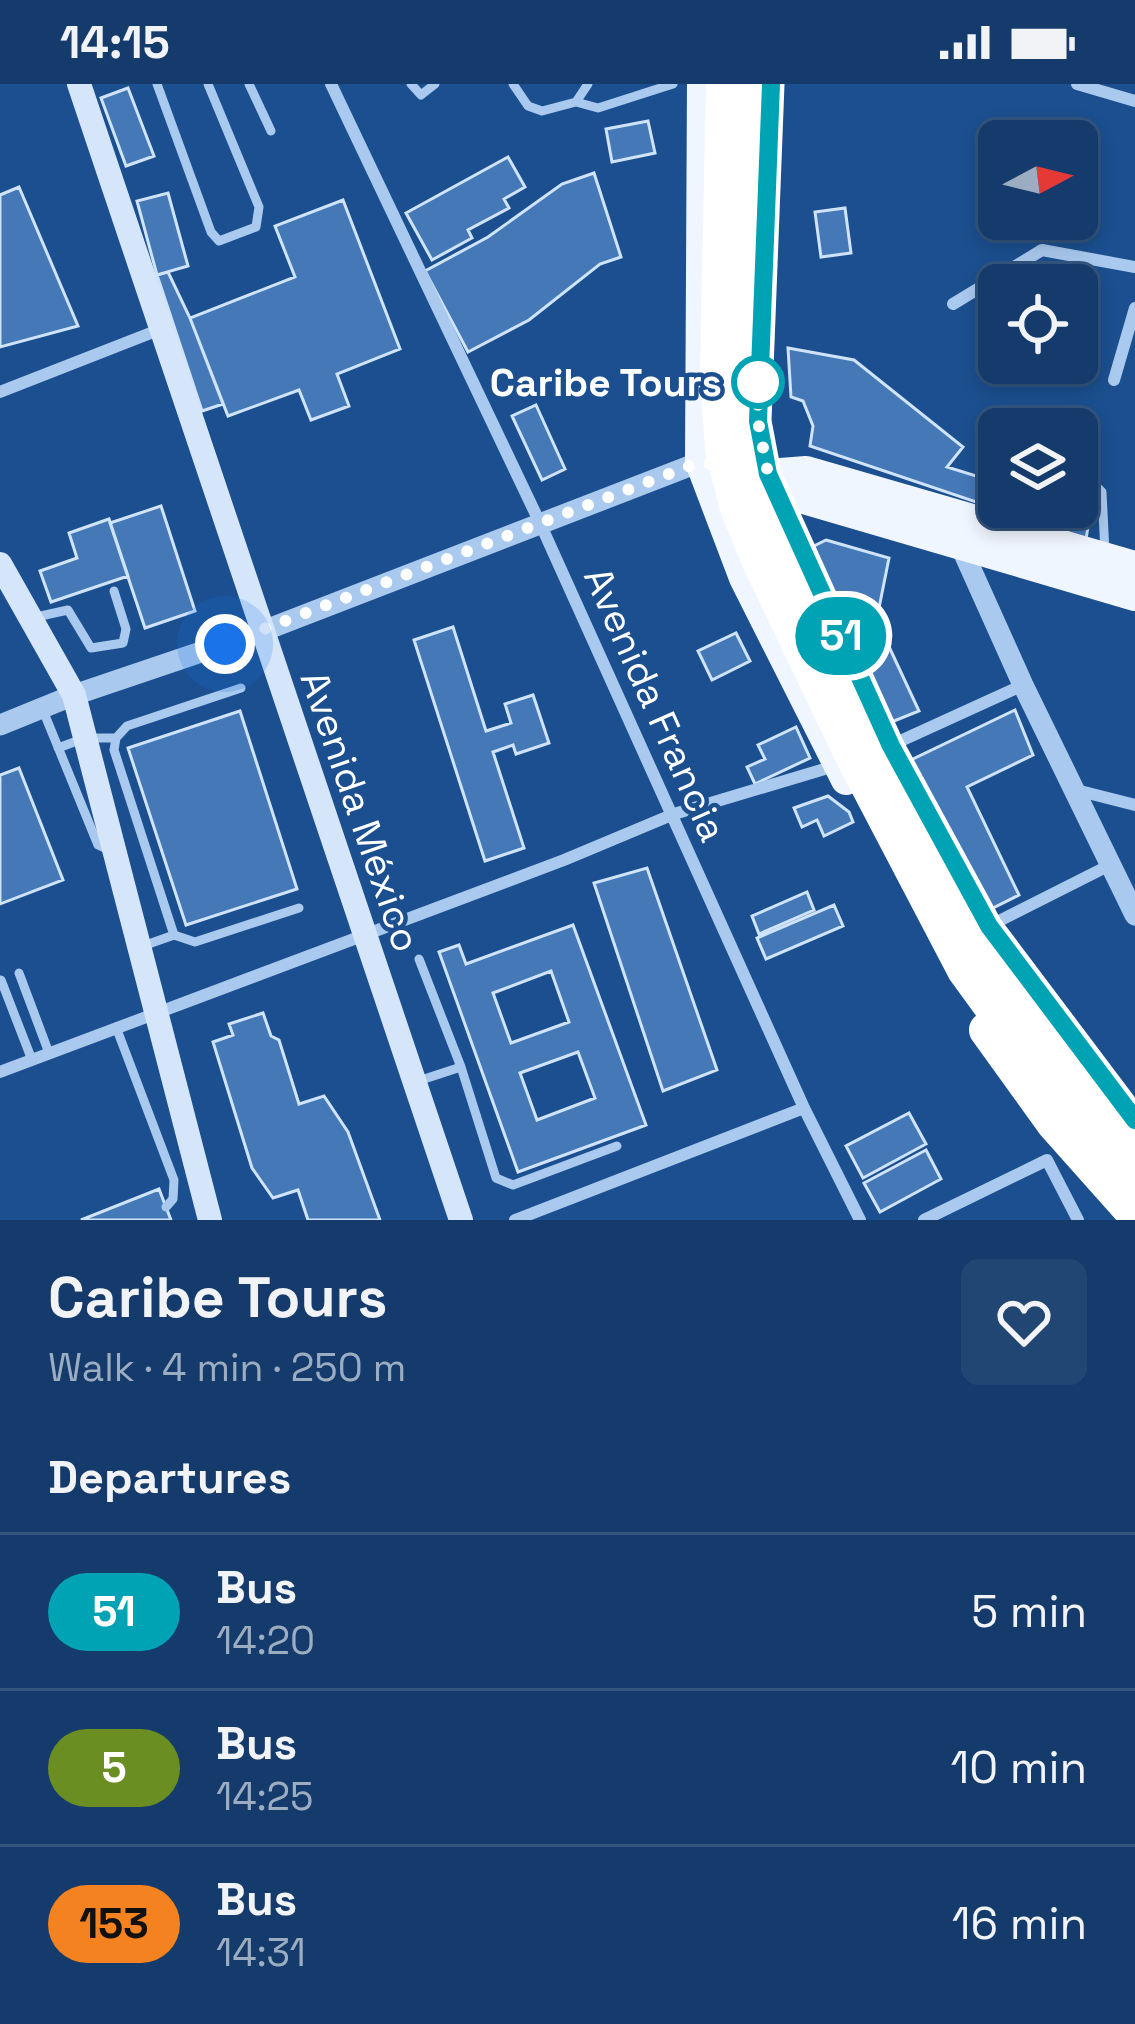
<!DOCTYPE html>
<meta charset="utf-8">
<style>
:root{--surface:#143b6b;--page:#214673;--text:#f1f3f6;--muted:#9dadc1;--line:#33557e}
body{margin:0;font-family:"Space Grotesk",sans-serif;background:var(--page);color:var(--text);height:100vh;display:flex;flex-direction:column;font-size:45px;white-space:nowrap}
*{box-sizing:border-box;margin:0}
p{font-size:39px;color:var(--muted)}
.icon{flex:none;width:66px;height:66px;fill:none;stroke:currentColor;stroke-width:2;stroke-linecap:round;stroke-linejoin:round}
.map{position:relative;height:1136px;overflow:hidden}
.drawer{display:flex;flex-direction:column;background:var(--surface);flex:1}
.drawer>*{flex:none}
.badge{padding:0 24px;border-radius:39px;font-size:42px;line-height:78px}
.needle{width:78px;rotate:83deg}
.controls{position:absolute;left:978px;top:36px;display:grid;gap:24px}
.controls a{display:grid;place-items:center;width:120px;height:120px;border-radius:18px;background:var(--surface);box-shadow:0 6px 18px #0003,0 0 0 3px var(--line);font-size:60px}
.you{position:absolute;width:60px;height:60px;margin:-30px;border:9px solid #fff;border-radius:50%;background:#1a73e8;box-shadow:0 0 0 18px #1a73e833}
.map>.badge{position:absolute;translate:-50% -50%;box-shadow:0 0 0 6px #fff}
h2{padding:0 48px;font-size:45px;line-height:108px}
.round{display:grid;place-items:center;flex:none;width:126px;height:126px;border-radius:18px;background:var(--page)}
.summary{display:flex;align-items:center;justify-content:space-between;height:204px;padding:0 48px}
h1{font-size:57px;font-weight:800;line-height:90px}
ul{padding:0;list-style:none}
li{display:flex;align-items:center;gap:36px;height:156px;padding:0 48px;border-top:3px solid var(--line)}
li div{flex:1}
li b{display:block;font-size:45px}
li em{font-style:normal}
li .badge{min-width:132px;font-weight:700;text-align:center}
.status{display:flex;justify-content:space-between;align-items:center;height:84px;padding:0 60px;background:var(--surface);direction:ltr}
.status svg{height:33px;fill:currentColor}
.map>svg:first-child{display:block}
</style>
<div class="status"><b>14:15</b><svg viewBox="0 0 49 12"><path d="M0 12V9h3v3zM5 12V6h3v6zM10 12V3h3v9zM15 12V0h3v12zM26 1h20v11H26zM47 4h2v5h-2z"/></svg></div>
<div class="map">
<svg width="1135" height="1136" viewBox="0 0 1135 1136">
<rect width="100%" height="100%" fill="#1b4f8f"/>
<path fill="#4478b7" stroke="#cfe3fa" stroke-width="3" fill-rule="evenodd" d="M 128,4 L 154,72 L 126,82 L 101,14 Z
M 648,37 L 655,69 L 612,78 L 606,45 Z
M 508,73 L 525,103 L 504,115 L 509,124 L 468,146 L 472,154 L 432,176 L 406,129 Z
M 594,89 L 621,173 L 600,180 L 529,236 L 468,268 L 425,187 L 488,153 L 562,100 Z
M 19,103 L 78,242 L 0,263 L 0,111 Z
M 168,109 L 188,182 L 157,191 L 137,117 Z
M 343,116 L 400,265 L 337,290 L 349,322 L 311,336 L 299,306 L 228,332 L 190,234 L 295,193 L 275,142 Z
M 845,124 L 851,169 L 821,173 L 815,128 Z
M 168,188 L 190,234 L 223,320 L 202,327 L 157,191 Z
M 788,264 L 854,276 L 963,363 L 947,383 L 999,399 L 999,423 L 1077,421 L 1091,425 L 1086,455 L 810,362 L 813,342 L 803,317 L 791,313 Z
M 536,321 L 565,385 L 542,396 L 512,332 Z
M 161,422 L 195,527 L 145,544 L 110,439 Z
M 109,435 L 128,492 L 51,518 L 40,487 L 77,474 L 69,449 Z
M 826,456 L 889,474 L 877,534 L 855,525 L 840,531 L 812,463 Z
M 453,543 L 486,647 L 511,639 L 505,620 L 533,611 L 549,659 L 516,670 L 513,661 L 493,668 L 524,764 L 485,777 L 414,556 Z
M 736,549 L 750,577 L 712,596 L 698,567 Z
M 849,551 L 885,554 L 919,627 L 889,639 Z
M 1015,626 L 1033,671 L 967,703 L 1019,811 L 985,828 L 911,676 Z
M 240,627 L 297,805 L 186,841 L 128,664 Z
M 796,643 L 810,674 L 755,700 L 747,683 L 765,675 L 758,661 Z
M 19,684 L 63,796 L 0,820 L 0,691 Z
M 828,712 L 849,728 L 853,738 L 824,752 L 817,736 L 802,743 L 794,724 Z
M 647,784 L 717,986 L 663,1007 L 594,799 Z
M 807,808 L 814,826 L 759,850 L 752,832 Z
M 834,821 L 843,842 L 766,875 L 757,854 Z
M 573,841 L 646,1041 L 518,1088 L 439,868 L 459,861 L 466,880 ZM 551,887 L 569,938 L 511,959 L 493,909 ZM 578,968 L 595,1014 L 537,1036 L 520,989 Z
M 263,929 L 271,952 L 279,956 L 299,1020 L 324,1012 L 348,1048 L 380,1136 L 308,1136 L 298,1106 L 273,1114 L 252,1084 L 213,958 L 233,951 L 229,940 Z
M 909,1029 L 926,1060 L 863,1094 L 846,1062 Z
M 926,1066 L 941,1095 L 880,1128 L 864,1099 Z
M 159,1105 L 171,1136 L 81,1136 Z"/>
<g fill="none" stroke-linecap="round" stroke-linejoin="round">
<path stroke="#a9c9ee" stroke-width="9" d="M 157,0 L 211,148 L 219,157 L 256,143 L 259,123 L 208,0
M 249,0 L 271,47
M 411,0 L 421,11 L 435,0
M 513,0 L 528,22 L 542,27 L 576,18 L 598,24 L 673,0
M 576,18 L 588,0
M 1077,383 L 1102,408 L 1105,469
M 36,533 L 68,526 L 91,564 L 123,559 L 126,545 L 114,507
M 241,604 L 127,642 L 116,654 L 114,666 L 174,851 L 195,858 L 299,824
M 42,624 L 98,761 L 111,767
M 58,664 L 85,654 L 116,654
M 140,863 L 174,851
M 419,875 L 461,983
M 19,889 L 49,969
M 1,896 L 32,976
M 116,943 L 174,1096 L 173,1115 L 166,1123
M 415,998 L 461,983 L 496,1094 L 513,1101 L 617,1062"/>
<path stroke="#a9c9ee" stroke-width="12" d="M 331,0 L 540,439 L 804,1024 L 860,1136
M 1077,0 L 1135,17
M 953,220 L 1042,166 L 1135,183
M 1114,296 L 1135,224
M 0,308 L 161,245
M 885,664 L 1023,601
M 1072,705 L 1135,721
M 989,842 L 1110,781
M 0,988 L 564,776 L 674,730 L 838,681
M 515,1136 L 804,1024
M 924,1136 L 1047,1076 L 1078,1136"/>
<path stroke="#a9c9ee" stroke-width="21" d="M 961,463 L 1023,601 L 1135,831
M 0,641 L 74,611 L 263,547 L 700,378"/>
<path stroke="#d6e6fa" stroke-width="24" d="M 79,0 L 461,1136
M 0,480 L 74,611 L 210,1136"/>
<path stroke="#f0f6ff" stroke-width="30" d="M 702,0 L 700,378 L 744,494 L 846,696
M 735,384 L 768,390 L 806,387 L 1135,482
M 768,390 L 804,415 L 1135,512"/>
<path stroke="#fff" stroke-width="36" d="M 987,946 L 1054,1039 L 1135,1130"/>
<path stroke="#fff" stroke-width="36" d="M 724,0 L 718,288 L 723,366 L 738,424 L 762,482 L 854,674 L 965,886 L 1024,967 L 1135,1100
M 754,0 L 747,210 L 749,336 L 753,376 L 766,418 L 794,484 L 917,740 L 993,877 L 1045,947 L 1135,1054"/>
</g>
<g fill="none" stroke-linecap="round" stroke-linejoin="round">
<defs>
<path id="line" d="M 771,0 L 758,337 L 768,390 L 891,662 L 989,842 L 1135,1036"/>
</defs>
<use href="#line" stroke="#fff" stroke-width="27"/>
<use href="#line" stroke="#00a3b4" stroke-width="18"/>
<path stroke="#fff" stroke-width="12" stroke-dasharray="0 21.6" d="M 225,560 L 700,378 L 768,390 L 758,337 L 758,298"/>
</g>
<circle fill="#fff" stroke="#00a3b4" stroke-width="6" cx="758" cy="298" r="24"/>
<g text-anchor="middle" stroke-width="9" stroke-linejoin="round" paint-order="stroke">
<g font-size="39" font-weight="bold" fill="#fff" stroke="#1b4f8f" text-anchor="end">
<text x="722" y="312">Caribe Tours</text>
</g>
<g font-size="39" fill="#fff" stroke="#1b4f8f">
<text transform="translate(656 620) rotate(66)" y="14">Avenida Francia</text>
<text transform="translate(361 727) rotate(71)" y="14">Avenida México</text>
</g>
</g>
</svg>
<div class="controls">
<a><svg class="needle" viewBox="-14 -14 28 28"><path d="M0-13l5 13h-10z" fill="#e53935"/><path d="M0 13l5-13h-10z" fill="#9dadc1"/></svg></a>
<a><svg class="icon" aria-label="locate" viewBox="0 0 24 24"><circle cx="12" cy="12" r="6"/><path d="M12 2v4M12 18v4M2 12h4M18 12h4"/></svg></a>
<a><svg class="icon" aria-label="layers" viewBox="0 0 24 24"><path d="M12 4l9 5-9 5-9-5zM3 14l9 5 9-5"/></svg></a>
</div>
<div class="you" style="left:225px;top:560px"></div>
<b class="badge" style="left:841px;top:552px;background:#00a3b4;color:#fff">51</b>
</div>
<section class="drawer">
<div class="summary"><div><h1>Caribe Tours</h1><p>Walk · 4 min · 250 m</p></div><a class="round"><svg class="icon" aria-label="heart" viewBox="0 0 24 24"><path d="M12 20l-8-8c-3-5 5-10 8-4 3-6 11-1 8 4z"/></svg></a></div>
<h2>Departures</h2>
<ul>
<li><span class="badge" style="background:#00a3b4;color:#fff">51</span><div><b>Bus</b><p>14:20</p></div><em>5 min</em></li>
<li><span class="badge" style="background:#6b8e23;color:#fff">5</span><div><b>Bus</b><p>14:25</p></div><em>10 min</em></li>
<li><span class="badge" style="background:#f58220;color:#111">153</span><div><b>Bus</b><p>14:31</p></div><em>16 min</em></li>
</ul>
</section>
